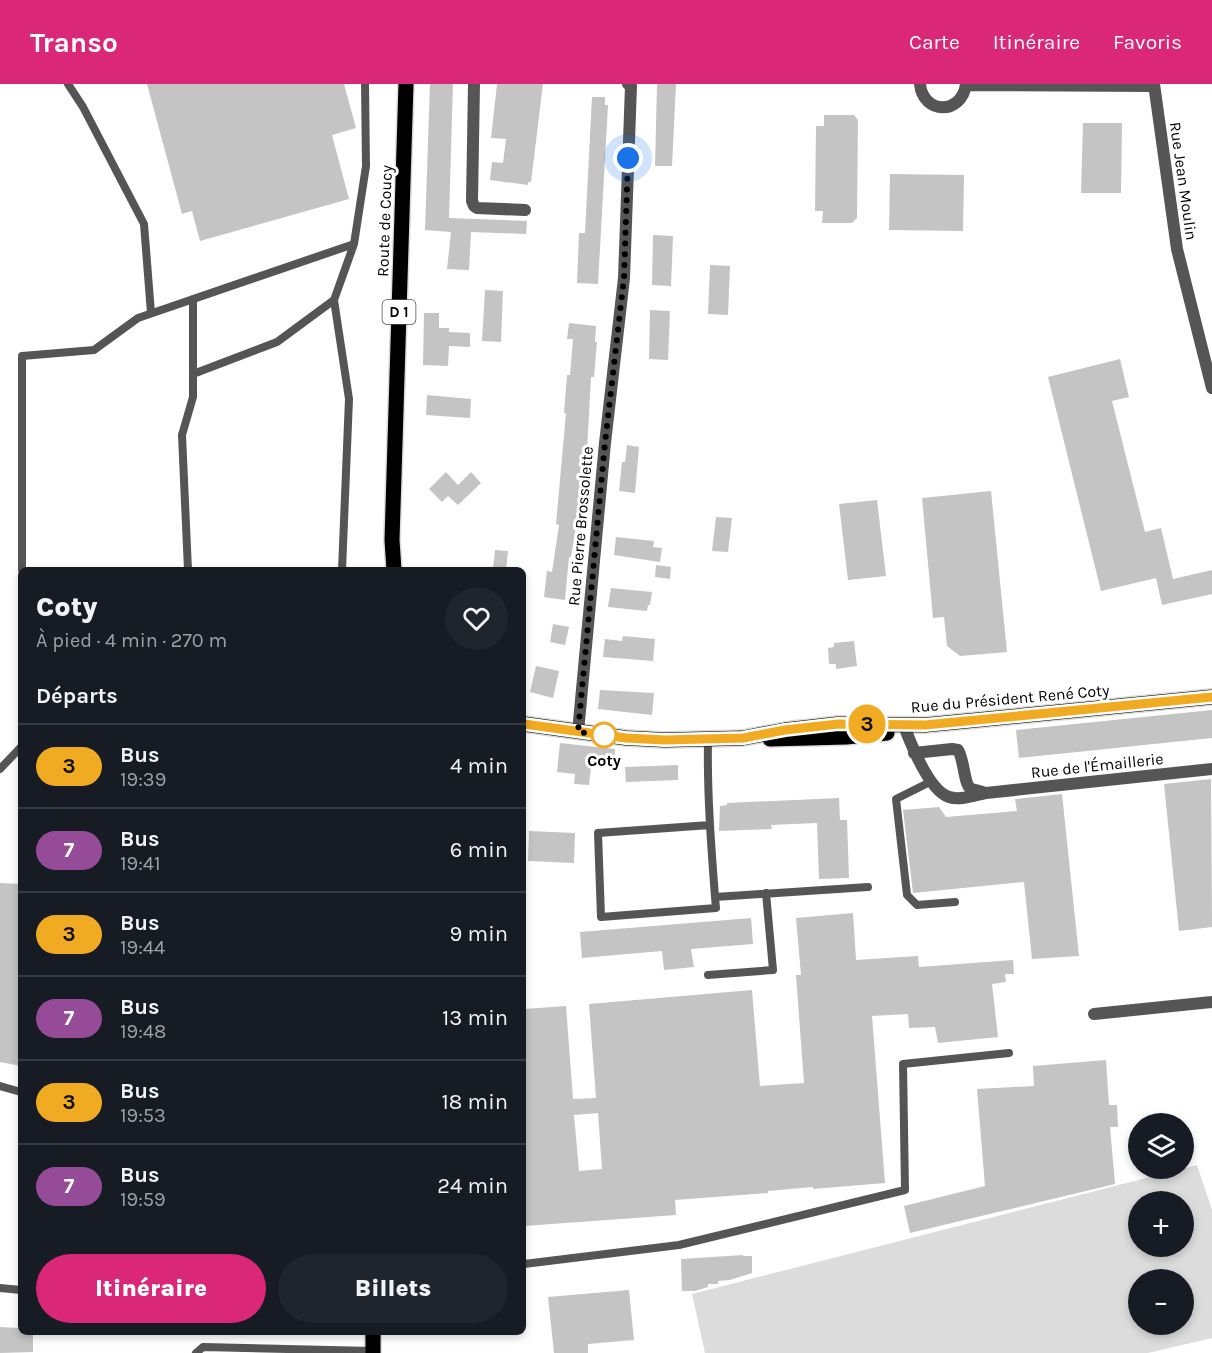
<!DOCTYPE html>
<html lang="fr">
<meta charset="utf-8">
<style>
:root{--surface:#171b24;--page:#20242c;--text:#f1f3f6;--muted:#9ea1a6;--line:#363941;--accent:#db2777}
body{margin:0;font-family:Karla,sans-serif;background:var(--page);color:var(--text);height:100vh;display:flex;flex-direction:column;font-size:22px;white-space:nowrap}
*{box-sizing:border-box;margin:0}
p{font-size:20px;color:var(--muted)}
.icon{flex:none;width:33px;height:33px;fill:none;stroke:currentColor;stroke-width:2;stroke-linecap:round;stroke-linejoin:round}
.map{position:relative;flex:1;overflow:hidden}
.details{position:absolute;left:18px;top:483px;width:508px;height:768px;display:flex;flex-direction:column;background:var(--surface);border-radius:9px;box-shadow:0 3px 9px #0003}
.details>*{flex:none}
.badge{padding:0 12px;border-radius:20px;font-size:21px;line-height:39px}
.fabs{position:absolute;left:1128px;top:1029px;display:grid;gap:12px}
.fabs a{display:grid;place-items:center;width:66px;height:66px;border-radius:50%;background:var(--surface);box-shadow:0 3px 9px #0003;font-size:30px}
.you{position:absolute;width:30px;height:30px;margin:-15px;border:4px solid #fff;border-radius:50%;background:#1a73e8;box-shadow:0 0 0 9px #1a73e833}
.map>.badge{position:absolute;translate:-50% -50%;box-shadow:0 0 0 3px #fff}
h2{padding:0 18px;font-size:22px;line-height:54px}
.round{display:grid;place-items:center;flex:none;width:63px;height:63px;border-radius:32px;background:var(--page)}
.head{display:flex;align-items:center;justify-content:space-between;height:102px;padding:0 18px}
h1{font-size:28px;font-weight:800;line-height:45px}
.button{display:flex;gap:12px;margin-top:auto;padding:12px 18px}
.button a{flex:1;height:69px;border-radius:36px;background:var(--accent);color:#fff;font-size:24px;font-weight:800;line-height:69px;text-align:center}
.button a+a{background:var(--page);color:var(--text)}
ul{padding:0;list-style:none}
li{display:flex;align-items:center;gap:18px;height:84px;padding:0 18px;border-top:2px solid var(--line)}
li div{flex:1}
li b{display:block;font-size:22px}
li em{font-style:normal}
li .badge{min-width:66px;font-weight:700;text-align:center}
header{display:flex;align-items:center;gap:36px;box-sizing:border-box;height:84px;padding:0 30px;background:var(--accent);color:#fff}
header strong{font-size:28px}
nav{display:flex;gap:33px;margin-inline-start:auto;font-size:21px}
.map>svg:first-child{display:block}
</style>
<header>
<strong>Transo</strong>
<nav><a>Carte</a><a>Itinéraire</a><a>Favoris</a></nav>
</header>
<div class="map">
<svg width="1212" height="1269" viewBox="0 0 1212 1269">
<rect width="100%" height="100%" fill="#fff"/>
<path fill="#dcdcdc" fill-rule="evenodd" d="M 1197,1081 L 1212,1126 L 1212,1254 L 1148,1269 L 705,1269 L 692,1210 ZM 1138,1118 L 1184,1118 L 1184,1162 L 1138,1162 ZM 1138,1196 L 1184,1196 L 1184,1240 L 1138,1240 Z"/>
<path fill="#c4c4c4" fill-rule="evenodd" d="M 147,0 L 344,0 L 356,44 L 332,51 L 349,115 L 200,157 L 192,127 L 182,130 Z
M 430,0 L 453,0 L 449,134 L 527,137 L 526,150 L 471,148 L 469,186 L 447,185 L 451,148 L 425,146 Z
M 497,0 L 543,0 L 531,98 L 528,98 L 528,101 L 490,96 L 492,78 L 503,79 L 506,55 L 491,54 Z
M 657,0 L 676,0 L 672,82 L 655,82 Z
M 592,13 L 605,13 L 605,21 L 608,21 L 598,200 L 577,199 L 579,149 L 585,149 Z
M 824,31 L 854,31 L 858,36 L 857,134 L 852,139 L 822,139 L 823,127 L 815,127 L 816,42 L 824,42 Z
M 1083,39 L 1122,39 L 1121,109 L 1081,109 Z
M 890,90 L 964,91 L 963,147 L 889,146 Z
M 653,151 L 673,152 L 671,202 L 652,201 Z
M 710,181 L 730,182 L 728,231 L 708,230 Z
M 485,206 L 503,207 L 501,258 L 482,257 Z
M 650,226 L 670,227 L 668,276 L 649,275 Z
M 424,229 L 439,229 L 439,244 L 449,244 L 449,248 L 470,249 L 470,263 L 449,262 L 448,282 L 423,281 Z
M 569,239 L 596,242 L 595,258 L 597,258 L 594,293 L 591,293 L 587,367 L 583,367 L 576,442 L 571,473 L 569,473 L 565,516 L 544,513 L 547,487 L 552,488 L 559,441 L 556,440 L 566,329 L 564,329 L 567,291 L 570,291 L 573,255 L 567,255 Z
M 1120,275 L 1129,313 L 1112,317 L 1145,448 L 1161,444 L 1173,495 L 1212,486 L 1212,510 L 1162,521 L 1156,494 L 1101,507 L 1048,293 Z
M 427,311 L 471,315 L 470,334 L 426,331 Z
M 627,361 L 639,363 L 635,409 L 619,407 L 622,378 L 625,378 Z
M 446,388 L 458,401 L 471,388 L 481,399 L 458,421 L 448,412 L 442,418 L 429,405 Z
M 991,407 L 1007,568 L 960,572 L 947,562 L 944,533 L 933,534 L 922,414 Z
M 877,416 L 886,492 L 848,496 L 839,420 Z
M 716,433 L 732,434 L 728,468 L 712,467 Z
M 616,453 L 654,457 L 653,463 L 662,464 L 660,478 L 614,471 Z
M 495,466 L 508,467 L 506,486 L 493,485 Z
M 656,481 L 671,483 L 670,495 L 655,493 Z
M 611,504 L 652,508 L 650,521 L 648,521 L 647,527 L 608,523 Z
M 553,540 L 569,543 L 565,561 L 550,558 Z
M 623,552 L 655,555 L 653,577 L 603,573 L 605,555 L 622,557 Z
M 854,557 L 857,582 L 836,585 L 836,580 L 829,580 L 828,564 L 834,563 L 834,559 Z
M 536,582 L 559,587 L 553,614 L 530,608 Z
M 600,606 L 654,609 L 652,631 L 598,625 Z
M 1212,626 L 1212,654 L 1019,674 L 1016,646 Z
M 560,659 L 615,665 L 614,677 L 592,675 L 589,701 L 574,700 L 575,690 L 557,688 Z
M 678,681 L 678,696 L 626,698 L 625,683 Z
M 1211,695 L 1212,843 L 1179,847 L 1164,700 Z
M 1062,710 L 1079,872 L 1032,875 L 1024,798 L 913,809 L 903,726 L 939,723 L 946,733 L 1017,727 L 1015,715 Z
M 839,714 L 840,736 L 847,736 L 849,794 L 819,795 L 817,739 L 771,741 L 772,745 L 719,747 L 720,722 L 727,721 L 727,719 Z
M 529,747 L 575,749 L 574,779 L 528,777 Z
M 0,799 L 21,800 L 21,982 L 0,978 Z
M 853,829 L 856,876 L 918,872 L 919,883 L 1013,876 L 1014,890 L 1005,890 L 1006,898 L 992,900 L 998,953 L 938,959 L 935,943 L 909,944 L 908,930 L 872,932 L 885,1099 L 813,1105 L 813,1103 L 768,1107 L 768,1109 L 675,1116 L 676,1131 L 524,1142 L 524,925 L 566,922 L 573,1015 L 596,1014 L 589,920 L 752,906 L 760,1002 L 804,999 L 796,891 L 801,891 L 796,834 ZM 598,1029 L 602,1085 L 579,1087 L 574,1031 Z
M 751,834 L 753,860 L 691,865 L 694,883 L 664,886 L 662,867 L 582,874 L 580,848 Z
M 1106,976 L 1109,1021 L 1117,1021 L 1118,1043 L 1110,1043 L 1115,1100 L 910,1149 L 904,1122 L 985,1102 L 977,1005 L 1034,1002 L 1033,982 Z
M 743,1171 L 743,1172 L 752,1172 L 752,1189 L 730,1196 L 718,1197 L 718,1200 L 708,1200 L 708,1203 L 695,1207 L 682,1207 L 681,1175 Z
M 629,1206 L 634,1256 L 588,1260 L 588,1269 L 554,1269 L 548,1213 Z
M 0,1243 L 21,1244 L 21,1248 L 33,1248 L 33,1268 L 0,1269 Z"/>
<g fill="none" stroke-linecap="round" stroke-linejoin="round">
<defs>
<path id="primary" d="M 394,486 L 392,456 L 406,0
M 524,640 L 626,654 L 665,656 L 743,654 L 785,646 L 838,640 L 925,641 L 1212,613
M 770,655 L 846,653 L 887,649
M 373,1269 L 373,1248"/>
</defs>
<use href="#primary" stroke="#dbdbdb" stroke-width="18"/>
<path stroke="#555" stroke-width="8" d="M 68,0 L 83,23 L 144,140 L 151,229
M 193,290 L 277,258 L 334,216
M 22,486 L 22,272 L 94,266 L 138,234 L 354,160 L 366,82 L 365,0
M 188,486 L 182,351 L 193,313 L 193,215
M 342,486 L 349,315 L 334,216 L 354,160
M 708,656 C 707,708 711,760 715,813 L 716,824 L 601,833 L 598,749 L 710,741
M 0,685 L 21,663
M 932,697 L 896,715 L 907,811 L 917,821 L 955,818
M 715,813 L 868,803
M 708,891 L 773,886 L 766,809
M 0,1002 L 21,1008
M 524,1180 L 679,1161 L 905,1106 L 903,980 L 1009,969
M 0,1204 L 21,1206
M 196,1269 L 203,1263 L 373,1267"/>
<path stroke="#555" stroke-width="12" d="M 474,0 L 472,117 L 474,122 L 477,124 L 525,126
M 920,0 C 923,31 962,31 966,0
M 1154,0 L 1177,165 L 1212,304
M 966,1 L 1154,2
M 906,647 C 913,665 930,707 949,713 C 960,717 975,711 986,709 L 1212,685
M 578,648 L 605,359 L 624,194 L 631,2 L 628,0
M 914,669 L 952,665 L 958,666 C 964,675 964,699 970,704 C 974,706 981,707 985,709
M 1094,930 L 1212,918"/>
<use href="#primary" stroke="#000" stroke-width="15"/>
</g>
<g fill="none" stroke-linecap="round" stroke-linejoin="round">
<defs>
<path id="line" d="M 524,640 L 626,654 L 665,656 L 743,654 L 785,646 L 838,640 L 925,641 L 1212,613"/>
</defs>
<use href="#line" stroke="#fff" stroke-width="14"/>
<use href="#line" stroke="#f1ab22" stroke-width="9"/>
<path stroke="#000" stroke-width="6" stroke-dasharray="0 10.8" d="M 604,651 L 610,652 L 578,648 L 605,359 L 624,194 L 628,74"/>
</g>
<circle fill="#fff" stroke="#f1ab22" stroke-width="3" cx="604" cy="651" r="12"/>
<g text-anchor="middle" stroke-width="6" stroke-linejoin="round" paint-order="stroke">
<rect fill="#fff" stroke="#4c4c4c" stroke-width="1.5" x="382.5" y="216" width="33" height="24" rx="4.5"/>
<g font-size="15" font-weight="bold" fill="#000">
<text x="399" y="233">D 1</text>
</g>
<g font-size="16" fill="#000" stroke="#fff">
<text transform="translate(1184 97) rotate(82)" y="6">Rue Jean Moulin</text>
<text transform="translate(384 137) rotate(-88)" y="6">Route de Coucy</text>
<text transform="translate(580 442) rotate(-85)" y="6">Rue Pierre Brossolette</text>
<text transform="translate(1010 614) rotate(-5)" y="6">Rue du Président René Coty</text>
<text transform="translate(1097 681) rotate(-6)" y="6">Rue de l'Émaillerie</text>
</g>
<g font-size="16" font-weight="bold" fill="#000" stroke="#fff">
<text x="604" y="682">Coty</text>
</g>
</g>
</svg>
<div class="fabs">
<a><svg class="icon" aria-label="layers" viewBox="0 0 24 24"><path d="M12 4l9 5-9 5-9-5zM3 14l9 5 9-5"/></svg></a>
<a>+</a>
<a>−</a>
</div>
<div class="you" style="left:628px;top:74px"></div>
<b class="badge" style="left:867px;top:640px;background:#f1ab22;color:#111">3</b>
<section class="details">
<div class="head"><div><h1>Coty</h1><p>À pied · 4 min · 270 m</p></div><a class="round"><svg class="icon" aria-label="heart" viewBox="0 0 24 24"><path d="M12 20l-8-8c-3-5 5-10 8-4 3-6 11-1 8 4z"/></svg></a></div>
<h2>Départs</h2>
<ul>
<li><span class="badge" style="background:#f1ab22;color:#111">3</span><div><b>Bus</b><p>19:39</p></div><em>4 min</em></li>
<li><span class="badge" style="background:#954b97;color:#fff">7</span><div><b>Bus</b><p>19:41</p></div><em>6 min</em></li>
<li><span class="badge" style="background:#f1ab22;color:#111">3</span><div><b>Bus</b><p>19:44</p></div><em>9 min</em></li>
<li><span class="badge" style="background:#954b97;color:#fff">7</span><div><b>Bus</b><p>19:48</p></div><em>13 min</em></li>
<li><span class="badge" style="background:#f1ab22;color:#111">3</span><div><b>Bus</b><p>19:53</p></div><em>18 min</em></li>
<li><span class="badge" style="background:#954b97;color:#fff">7</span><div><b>Bus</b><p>19:59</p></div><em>24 min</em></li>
</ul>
<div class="button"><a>Itinéraire</a><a>Billets</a></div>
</section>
</div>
